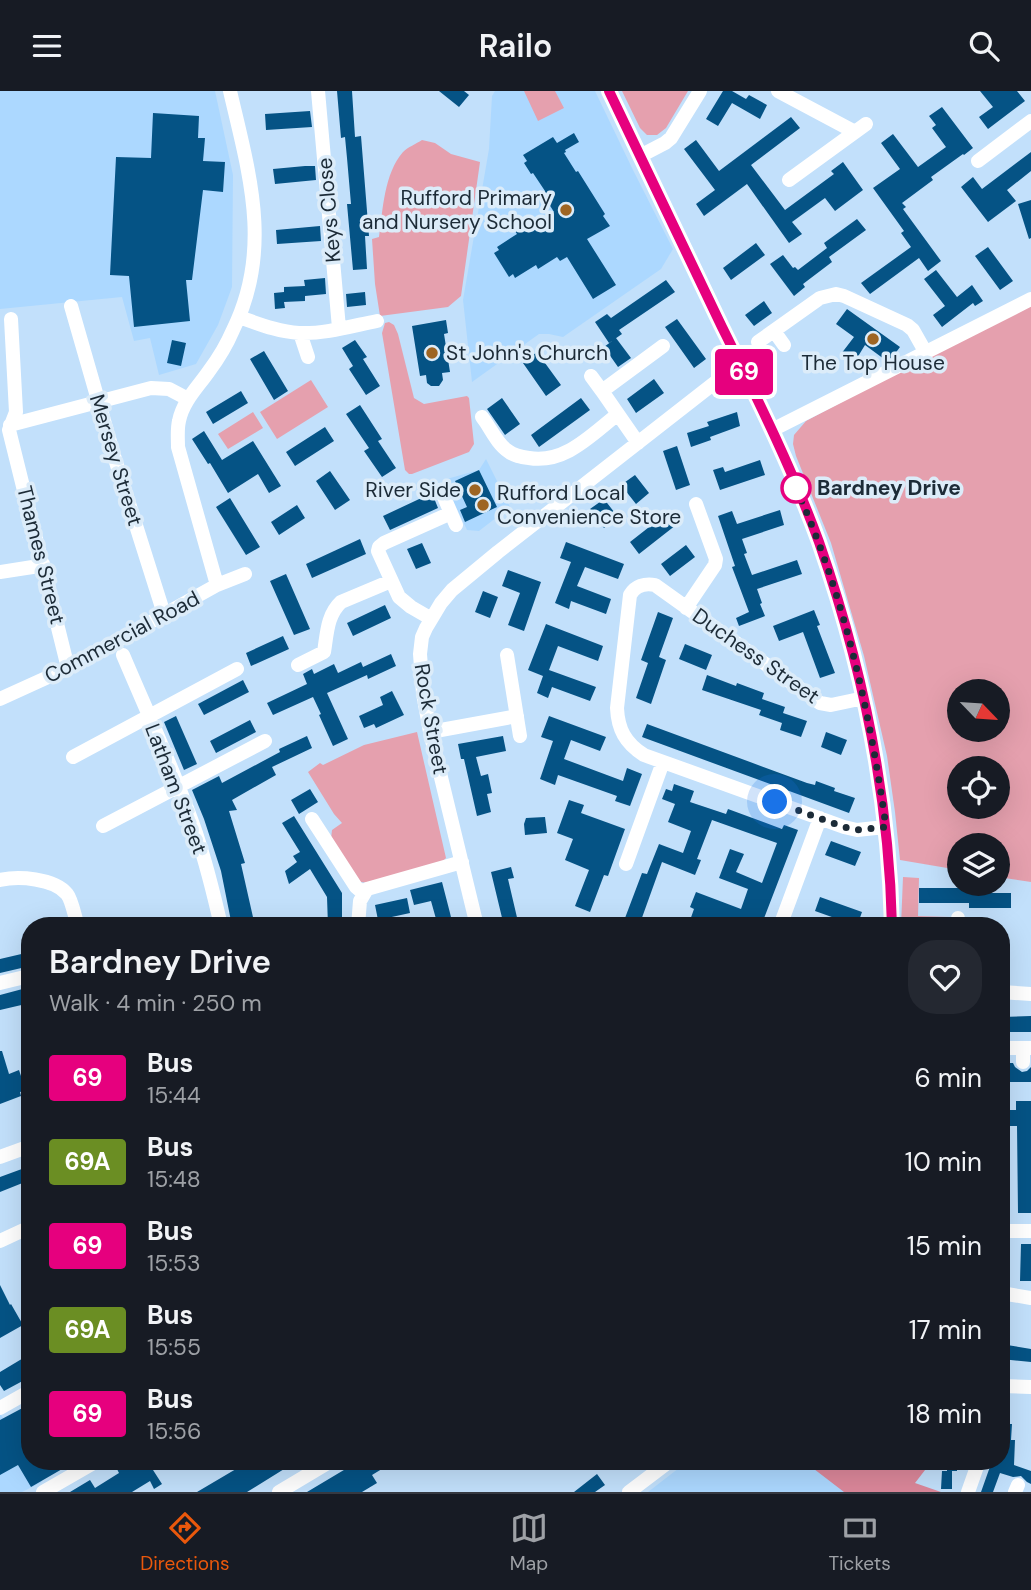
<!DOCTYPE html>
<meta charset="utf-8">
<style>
:root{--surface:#171b24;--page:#242831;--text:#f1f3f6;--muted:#9ea1a6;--line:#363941;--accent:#ea580c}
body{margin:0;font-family:"DM Sans",sans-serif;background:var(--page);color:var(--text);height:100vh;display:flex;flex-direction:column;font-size:26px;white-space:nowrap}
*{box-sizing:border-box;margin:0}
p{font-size:23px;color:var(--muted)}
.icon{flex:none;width:38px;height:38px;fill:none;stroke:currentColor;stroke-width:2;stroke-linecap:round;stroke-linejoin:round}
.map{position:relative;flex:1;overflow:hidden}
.panel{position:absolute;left:21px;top:826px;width:989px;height:553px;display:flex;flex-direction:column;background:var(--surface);border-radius:28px;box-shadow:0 7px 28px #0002}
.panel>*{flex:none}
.badge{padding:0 14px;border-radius:5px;font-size:24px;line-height:46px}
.needle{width:46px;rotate:115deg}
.buttons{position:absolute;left:947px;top:588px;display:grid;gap:14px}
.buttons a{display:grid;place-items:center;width:63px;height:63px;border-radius:50%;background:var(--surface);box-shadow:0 7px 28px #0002;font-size:35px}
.you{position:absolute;width:35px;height:35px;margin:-18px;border:5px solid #fff;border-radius:50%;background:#1a73e8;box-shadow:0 0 0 10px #1a73e833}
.map>.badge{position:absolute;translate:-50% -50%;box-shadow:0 0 0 4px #fff}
.round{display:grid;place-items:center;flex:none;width:74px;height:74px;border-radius:28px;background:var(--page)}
.overview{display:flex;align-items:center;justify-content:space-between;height:119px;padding:0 28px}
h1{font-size:33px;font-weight:600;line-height:52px}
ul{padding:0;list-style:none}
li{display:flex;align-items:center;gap:21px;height:84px;padding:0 28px}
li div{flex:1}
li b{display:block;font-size:26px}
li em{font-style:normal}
li .badge{min-width:77px;font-weight:700;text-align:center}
header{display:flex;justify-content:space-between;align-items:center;height:91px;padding:0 28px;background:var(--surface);font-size:32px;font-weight:600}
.menu{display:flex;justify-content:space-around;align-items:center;height:98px;border-top:2px solid var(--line);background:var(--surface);font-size:19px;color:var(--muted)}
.menu a{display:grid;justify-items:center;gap:4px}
.menu .on{color:var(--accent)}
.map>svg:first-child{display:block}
</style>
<header><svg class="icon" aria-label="menu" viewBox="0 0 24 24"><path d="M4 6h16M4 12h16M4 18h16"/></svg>Railo<svg class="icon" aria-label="search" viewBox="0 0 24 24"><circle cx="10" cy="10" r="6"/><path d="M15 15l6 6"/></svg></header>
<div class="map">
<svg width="1031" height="1401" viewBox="0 0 1031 1401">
<rect width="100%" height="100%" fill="#c2e0fb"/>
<path fill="#acd8ff" d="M 0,0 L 215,0 L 233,84 L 232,196 L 218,234 L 196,273 L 159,284 L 150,247 L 134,250 L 122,206 L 0,218 Z
M 495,0 L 595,0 L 633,79 L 673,158 L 661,178 L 563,246 L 549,243 L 539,243 L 472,291 L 463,209 L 489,58 L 492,5 Z
M 486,368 L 510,416 L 479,440 L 467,439 L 443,389 L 479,379 Z
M 0,1322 L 42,1391 L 22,1401 L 0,1401 Z
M 688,1370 L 820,1370 L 861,1401 L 648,1401 Z"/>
<path fill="#e5a0ae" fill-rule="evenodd" d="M 524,0 L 555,0 L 564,17 L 538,30 Z
M 622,0 L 688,0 L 666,37 L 657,44 L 647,44 L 640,37 Z
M 422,49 L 435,52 L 451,63 L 480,71 L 461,205 L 448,216 L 380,225 L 375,193 L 372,148 L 379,146 C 383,118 384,83 403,61 C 408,56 416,53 422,49 Z
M 1031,215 L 1031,791 L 998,786 L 998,754 L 959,754 L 959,779 L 900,769 L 895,721 L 887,665 L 864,565 L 831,452 L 796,365 L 793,353 L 794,344 L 806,330 L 900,280 ZM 959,600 L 998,600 L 998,639 L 959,639 ZM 959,677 L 998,677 L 998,716 L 959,716 Z
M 389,231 L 394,234 L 398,243 L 414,307 L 424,313 L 467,305 L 469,307 L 474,353 L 469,361 L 412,383 L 409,383 L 405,379 L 382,242 L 385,232 Z
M 311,289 L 328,316 L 277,348 L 260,321 Z
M 253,321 L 263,337 L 228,358 L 218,343 Z
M 417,641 L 446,767 L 442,771 L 370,792 L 361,791 L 357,787 L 331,748 L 332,739 L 342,732 L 334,723 L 308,681 L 320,672 L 323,674 L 364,654 Z
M 903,786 L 919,787 L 918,825 L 950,826 L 950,835 L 901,835 Z"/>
<path fill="#db879a" d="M 817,1370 L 932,1370 L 915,1392 L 941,1401 L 844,1401 L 814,1378 Z"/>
<path fill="#055385" d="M 337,0 L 352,0 L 355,46 L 361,45 L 369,145 L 365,145 L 367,178 L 353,179 L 347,113 L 351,113 L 347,67 L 345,46 L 341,47 Z
M 439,0 L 464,0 L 469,4 L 459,16 Z
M 723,0 L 732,0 L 746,8 L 749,4 L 767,14 L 760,28 L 732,12 L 718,35 L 706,28 Z
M 980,0 L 1017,0 L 1025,10 L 988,38 L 979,26 L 993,16 Z
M 942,16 L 973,57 L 964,64 L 963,63 L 931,86 L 933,89 L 902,112 L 906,116 L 903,118 L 941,170 L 928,180 L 919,167 L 870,203 L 861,192 L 911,156 L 901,142 L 904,140 L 873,97 L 900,78 L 881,52 L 893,43 L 918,76 L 946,56 L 932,37 L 936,34 L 929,25 Z
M 310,20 L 312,36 L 266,39 L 265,23 Z
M 153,22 L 199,25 L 198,47 L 205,47 L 203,70 L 225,71 L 223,101 L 203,99 L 192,189 L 186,189 L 190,230 L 134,236 L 129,185 L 110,184 L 116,66 L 151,67 Z
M 791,26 L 800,37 L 751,74 L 785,119 L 834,83 L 831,80 L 843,71 L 863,99 L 835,120 L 825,107 L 792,131 L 802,143 L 789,152 L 747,93 L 704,125 L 696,113 L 715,99 L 684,58 L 696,49 L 719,80 Z
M 574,42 L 579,51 L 565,59 L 566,61 L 564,62 L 576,81 L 578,80 L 605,123 L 603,125 L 610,135 L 587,148 L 616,194 L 593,208 L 567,166 L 560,170 L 557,166 L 538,178 L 536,174 L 515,187 L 513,183 L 509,186 L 494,162 L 499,159 L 497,156 L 517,143 L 515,140 L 526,133 L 529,137 L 554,121 L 542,102 L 545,100 L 533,82 L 531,83 L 524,72 L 527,70 L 523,64 L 553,46 L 557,52 Z
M 1031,61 L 1031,80 L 1007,99 L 1016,110 L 988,131 L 961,96 L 973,86 L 982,98 Z
M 305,75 L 315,75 L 316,89 L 275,93 L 273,78 Z
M 1031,109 L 1031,147 L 1029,148 L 1018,113 Z
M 857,128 L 866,139 L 829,166 L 832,171 L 803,193 L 805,196 L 794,205 L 770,173 L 783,164 L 793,177 L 795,176 L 798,179 L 827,157 L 824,152 Z
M 320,135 L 321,150 L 277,153 L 276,139 Z
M 756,152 L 765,164 L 731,189 L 723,177 Z
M 988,156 L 1013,190 L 1000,199 L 975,165 Z
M 936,179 L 957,206 L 972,194 L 983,210 L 975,215 L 973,212 L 942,236 L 933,224 L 945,215 L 924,188 Z
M 325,187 L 326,203 L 305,205 L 305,210 L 284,211 L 285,217 L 275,218 L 274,202 L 284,201 L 284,196 L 305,195 L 304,189 Z
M 666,189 L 675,201 L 619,239 L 622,243 L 609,252 L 595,231 L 607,223 L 611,227 Z
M 365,201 L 366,214 L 347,216 L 346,203 Z
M 764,210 L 772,222 L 754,235 L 745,224 Z
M 847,218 L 900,256 L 891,268 L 886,265 L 884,268 L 865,254 L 854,272 L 841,263 L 854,246 L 836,233 Z
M 677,228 L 706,268 L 694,277 L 665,236 Z
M 446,229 L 448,242 L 444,243 L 450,281 L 442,282 L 443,289 L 439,295 L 431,295 L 427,292 L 426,284 L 420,285 L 412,235 Z
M 616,247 L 631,267 L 618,276 L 604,256 Z
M 172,249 L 186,252 L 181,275 L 167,272 Z
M 355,249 L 367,266 L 363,268 L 380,295 L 366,304 L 349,278 L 353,275 L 342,257 Z
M 264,260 L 288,300 L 274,309 L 250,268 Z
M 537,261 L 561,294 L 546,305 L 523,272 Z
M 654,288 L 664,302 L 636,322 L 627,308 Z
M 241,300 L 248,312 L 213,333 L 206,321 Z
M 502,307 L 520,333 L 505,344 L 487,318 Z
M 581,307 L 590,319 L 539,356 L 531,344 Z
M 360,314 L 382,348 L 378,350 L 396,377 L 382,386 L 364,360 L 369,357 L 346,323 Z
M 737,321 L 740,335 L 710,346 L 711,349 L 691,356 L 687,342 L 709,335 L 707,331 Z
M 325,336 L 334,350 L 295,375 L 286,361 Z
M 204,340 L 222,369 L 253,350 L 281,395 L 269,402 L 258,383 L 228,402 L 210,372 L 208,373 L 192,348 Z
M 677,355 L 690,394 L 676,399 L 663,360 Z
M 760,369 L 765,384 L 720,399 L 713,379 L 723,376 L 725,381 Z
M 479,379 L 497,416 L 465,431 L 460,419 L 467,416 L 455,390 Z
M 330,380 L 350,409 L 335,419 L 316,390 Z
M 635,384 L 649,402 L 636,413 L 621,394 Z
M 432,402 L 438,417 L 390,439 L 383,425 Z
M 230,407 L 260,456 L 246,464 L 216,416 Z
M 604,408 L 618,426 L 604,437 L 590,418 Z
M 297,414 L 305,427 L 279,444 L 271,431 Z
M 780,419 L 784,434 L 742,448 L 747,462 L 744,463 L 752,484 L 797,469 L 802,483 L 757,498 L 762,512 L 760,513 L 765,525 L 739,535 L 736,527 L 749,521 L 732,476 L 735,475 L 718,425 L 732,420 L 737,433 Z
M 667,422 L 676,434 L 639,463 L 630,451 Z
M 360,448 L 366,463 L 312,487 L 306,473 Z
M 566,451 L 624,473 L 618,488 L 585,476 L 577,495 L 611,508 L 606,523 L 571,510 L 569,518 L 555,512 L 571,471 L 560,467 Z
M 422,452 L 431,472 L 416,478 L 407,458 Z
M 686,454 L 695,466 L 670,485 L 661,473 Z
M 508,479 L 541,491 L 524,540 L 508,534 L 520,502 L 502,495 Z
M 286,483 L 310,538 L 294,544 L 270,490 Z
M 483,500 L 498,506 L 490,527 L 475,521 Z
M 385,514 L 391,527 L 353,545 L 347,532 Z
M 814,519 L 820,534 L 817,535 L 835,582 L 820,587 L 803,541 L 779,550 L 773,535 Z
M 658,521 L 673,527 L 659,566 L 666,569 L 651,613 L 636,607 L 648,572 L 641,569 Z
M 546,533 L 603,555 L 598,570 L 558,555 L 549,579 L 596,596 L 590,610 L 552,596 L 548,607 L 537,602 L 543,585 L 528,579 Z
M 283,545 L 289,558 L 251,575 L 246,562 Z
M 685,553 L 712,564 L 706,579 L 679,568 Z
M 391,563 L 396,575 L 368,588 L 367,584 L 327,602 L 348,648 L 333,655 L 319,624 L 321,623 L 313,606 L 273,624 L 267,612 L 307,593 L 303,583 L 312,578 L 314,583 L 334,573 L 338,582 L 361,571 L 363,576 Z
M 707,584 L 736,595 L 737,592 L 764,602 L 762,608 L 785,616 L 783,622 L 807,630 L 801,646 L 780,639 L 782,632 L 759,624 L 761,619 L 702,599 Z
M 243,589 L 249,601 L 204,624 L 198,613 Z
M 392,600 L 404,624 L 376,637 L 374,633 L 364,637 L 359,625 L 383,614 L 380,606 Z
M 176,625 L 197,673 L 184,679 L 164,631 Z
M 549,625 L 606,646 L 600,660 L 571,649 L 564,668 L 623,690 L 627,677 L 642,683 L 630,715 L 615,710 L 617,705 L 558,684 L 555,694 L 540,688 L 553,650 L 541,646 Z
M 250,629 L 256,641 L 216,662 L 210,650 Z
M 647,633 L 807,692 L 815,694 L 816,690 L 835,697 L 834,700 L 855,707 L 849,722 L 642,646 Z
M 826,641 L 847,649 L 841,664 L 821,656 Z
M 307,645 L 312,657 L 272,676 L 276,684 L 232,709 L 237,719 L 229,720 L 245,772 L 241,773 L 255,835 L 232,835 L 221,780 L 204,728 L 192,699 L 219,685 L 222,692 L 280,661 L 279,658 Z
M 503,645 L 506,660 L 476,666 L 481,685 L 488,683 L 492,702 L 487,703 L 491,721 L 477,725 L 464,668 L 461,668 L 458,653 Z
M 674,693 L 694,700 L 690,711 L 726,723 L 728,718 L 782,738 L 784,734 L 798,739 L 761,835 L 688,835 L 694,818 L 690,816 L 696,801 L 741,818 L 748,798 L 719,787 L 730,758 L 744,763 L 736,781 L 762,792 L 777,752 L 712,729 L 697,768 L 701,769 L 695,784 L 662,771 L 639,835 L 622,835 L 642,782 L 647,783 L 659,753 L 683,762 L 691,740 L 668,731 L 675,713 L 662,708 L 666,698 L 672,700 Z
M 310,698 L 318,711 L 299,723 L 291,709 Z
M 569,709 L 584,714 L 581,722 L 625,738 L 608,785 L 604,784 L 590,821 L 575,815 L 589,779 L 565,769 L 573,748 L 557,742 Z
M 294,725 L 342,802 L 342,835 L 328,835 L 327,806 L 310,778 L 289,793 L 285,780 L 297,771 L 293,765 L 300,761 L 282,732 Z
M 545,726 L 547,742 L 525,744 L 524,733 L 526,727 Z
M 831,750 L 861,761 L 855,775 L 825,764 Z
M 511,776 L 514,787 L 508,788 L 519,835 L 504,835 L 491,781 Z
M 442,791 L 450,822 L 453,835 L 438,835 L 431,810 L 414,814 L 410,799 Z
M 919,797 L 966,797 L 966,802 L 1011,802 L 1011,817 L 969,817 L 969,812 L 919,812 Z
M 820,806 L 862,821 L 857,835 L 815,820 Z
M 407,807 L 410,822 L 378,829 L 375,814 Z
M 30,861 L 30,875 L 0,882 L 0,868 Z
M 30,896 L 30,912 L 0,919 L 0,904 Z
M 1031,925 L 1031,941 L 1001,941 L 1001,926 Z
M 0,960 L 2,960 L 9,983 L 19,979 L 24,994 L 22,994 L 24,1000 L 20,1001 L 21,1005 L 0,1013 Z
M 1006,972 L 1013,972 L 1015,976 L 1022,981 L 1027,980 L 1031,976 L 1031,991 L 1006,991 Z
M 1016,1010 L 1031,1010 L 1031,1122 L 1018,1122 L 1017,1035 L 1009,1035 L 1009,1019 L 1016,1019 Z
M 30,1075 L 30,1089 L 0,1101 L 0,1086 Z
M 1021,1153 L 1031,1153 L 1031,1190 L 1020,1190 Z
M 0,1194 L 10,1214 L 11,1213 L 23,1234 L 0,1247 Z
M 1001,1253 L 1031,1258 L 1031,1271 L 1001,1268 Z
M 30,1263 L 30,1286 L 4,1300 L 0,1294 L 0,1281 Z
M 30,1313 L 30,1370 L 76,1370 L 31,1396 L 18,1374 L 0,1384 L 0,1329 Z
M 1002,1333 L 1012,1333 L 1011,1349 L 1015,1349 L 1014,1374 L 1031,1380 L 1031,1393 L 1027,1391 L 1021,1385 L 1013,1386 L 1000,1382 L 993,1401 L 981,1401 L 992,1370 L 1001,1370 Z
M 125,1370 L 168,1370 L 153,1379 L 162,1393 L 154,1398 L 150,1390 L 132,1401 L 70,1401 L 90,1389 L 95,1397 L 119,1382 L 116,1376 Z
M 246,1370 L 297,1370 L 247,1401 L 197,1401 L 236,1378 L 235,1377 Z
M 359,1370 L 395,1370 L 372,1384 L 377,1392 L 362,1401 L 307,1401 Z
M 947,1370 L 957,1370 L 957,1380 L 950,1380 L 952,1380 L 952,1398 L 941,1398 L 942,1380 L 947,1380 Z
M 597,1383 L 605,1394 L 595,1401 L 574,1401 Z"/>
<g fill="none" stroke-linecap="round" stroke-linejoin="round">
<path stroke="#fff" stroke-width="14" d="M 318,0 L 339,237
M 609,0 C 649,83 689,165 728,248 C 760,315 794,382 819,451 C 862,575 889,704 892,835
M 778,0 L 855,41
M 640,65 L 665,52 L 671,47 L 700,0
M 978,70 L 1031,30
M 789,89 L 866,33
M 71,215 L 115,368 L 164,523
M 239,226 C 259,233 279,241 299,242 C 325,243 352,235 377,230
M 11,228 L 16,321 L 9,339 L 68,577
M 774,240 L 784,254
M 300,242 L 308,266
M 758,251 L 820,207 L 836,203 L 844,205 L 907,234 L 913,239 L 926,262
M 591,285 L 602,300
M 482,326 C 490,336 497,353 508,360 C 514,365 521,366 529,367 C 565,373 591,344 618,323
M 10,334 L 151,297 L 169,298 L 188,308
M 772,339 L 1031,208
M 638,352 L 602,300 L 663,255
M 441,399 L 456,434
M 0,481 L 39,475 L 43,473
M 217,494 L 178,356 C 178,348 177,338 179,330 C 183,310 198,296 209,280 C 218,268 227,253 233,239 C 273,158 249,82 230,0
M 686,517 L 715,474 L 716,468 L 696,413
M 430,527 L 411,516 L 399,506 L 378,460 L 379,456 L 384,452 L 451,422
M 123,564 C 148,623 175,681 196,742 C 206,772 214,804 221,835
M 507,564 L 520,645
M 298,574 L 324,561 C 327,543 327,524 341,511 L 391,490
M 864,607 L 831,614 L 820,612 L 655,494 C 645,492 635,495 630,504 L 617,617 C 618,638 625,652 644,664 L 844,736 L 857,739 L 885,736
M 0,608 L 68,577 L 217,494 L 245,483
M 430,641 L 517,625
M 73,666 L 237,578
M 312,728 L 356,796 L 363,802
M 103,735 L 265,650
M 626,773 L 663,671
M 0,789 C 18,785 54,787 67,803 C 72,809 75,827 78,835
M 358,835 L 360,810 L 367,798 L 462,771
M 477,835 L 430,641 L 423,602 L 420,563 L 422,546 L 426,537 L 441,512 L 452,499 L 498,461 L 740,272
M 780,835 L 820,727
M 958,835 L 958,827
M 0,892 L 29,885
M 1001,901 L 1031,903
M 1006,957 L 1031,957
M 1023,957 L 1023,971
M 0,1066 L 30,1055
M 1003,1140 L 1031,1140
M 1001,1148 L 1003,1140 L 1002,1057
M 0,1150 L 30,1136
M 1001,1202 L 1031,1207
M 1001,1295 L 1031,1296
M 0,1317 L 30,1300
M 43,1401 L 97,1370
M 279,1401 L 331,1370
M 629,1401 L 670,1370
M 968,1401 L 979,1370
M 1015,1401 L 1018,1394"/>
</g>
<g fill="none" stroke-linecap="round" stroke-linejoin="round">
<defs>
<path id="line" d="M 609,0 C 646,78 684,156 721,234 C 756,305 792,377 819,451 C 862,574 889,704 892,835"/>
</defs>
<use href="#line" stroke="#fff" stroke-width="16"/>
<use href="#line" stroke="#e6007e" stroke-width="10"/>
<path stroke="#1c2b37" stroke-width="7" stroke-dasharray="0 12.6" d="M 775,711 L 844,736 L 857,739 L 886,736 C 870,621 844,503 796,397"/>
</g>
<g fill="#9e6523" stroke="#dcecf9" stroke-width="2.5">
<circle cx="566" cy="119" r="7"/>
<circle cx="873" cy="248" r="7"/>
<circle cx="432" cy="262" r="7"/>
<circle cx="475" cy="399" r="7"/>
<circle cx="483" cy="414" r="7"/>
</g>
<circle fill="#fff" stroke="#e6007e" stroke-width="3.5" cx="796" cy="397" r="14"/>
<g text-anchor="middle" stroke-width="7" stroke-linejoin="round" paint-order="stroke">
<g font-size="21" fill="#1c2b37" stroke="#dcecf9" text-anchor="end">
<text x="552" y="114">Rufford Primary<tspan x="552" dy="24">and Nursery School</tspan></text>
<text x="446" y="269" text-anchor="start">St John's Church</text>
<text x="873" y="279" text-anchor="middle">The Top House</text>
<text x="461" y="406">River Side</text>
<text x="497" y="409" text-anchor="start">Rufford Local<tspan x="497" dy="24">Convenience Store</tspan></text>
</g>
<g font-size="21" fill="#1c2b37" stroke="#dcecf9">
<text transform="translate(329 119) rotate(-95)" y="7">Keys Close</text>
<text transform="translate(116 369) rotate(73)" y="7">Mersey Street</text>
<text transform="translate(41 464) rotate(76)" y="7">Thames Street</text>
<text transform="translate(122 546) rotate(-28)" y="7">Commercial Road</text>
<text transform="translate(756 565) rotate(35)" y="7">Duchess Street</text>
<text transform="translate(431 628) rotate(80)" y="7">Rock Street</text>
<text transform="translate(176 698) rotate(69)" y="7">Latham Street</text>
</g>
<g font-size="21" font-weight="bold" fill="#1c2b37" stroke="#dcecf9" text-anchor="start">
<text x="817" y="404">Bardney Drive</text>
</g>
</g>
</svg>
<div class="buttons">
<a><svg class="needle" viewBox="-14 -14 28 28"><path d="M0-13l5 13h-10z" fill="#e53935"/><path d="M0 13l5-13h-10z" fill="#9ea1a6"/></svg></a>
<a><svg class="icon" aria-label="locate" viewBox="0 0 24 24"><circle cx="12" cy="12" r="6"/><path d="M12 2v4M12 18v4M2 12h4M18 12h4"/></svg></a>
<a><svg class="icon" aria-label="layers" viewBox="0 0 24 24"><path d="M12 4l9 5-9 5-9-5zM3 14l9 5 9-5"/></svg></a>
</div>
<div class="you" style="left:775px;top:711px"></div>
<b class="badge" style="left:744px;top:281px;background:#e6007e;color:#fff">69</b>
<section class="panel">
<div class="overview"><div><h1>Bardney Drive</h1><p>Walk · 4 min · 250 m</p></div><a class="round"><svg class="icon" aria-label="heart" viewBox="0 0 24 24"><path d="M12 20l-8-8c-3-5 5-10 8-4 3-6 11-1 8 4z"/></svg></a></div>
<ul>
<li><span class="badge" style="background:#e6007e;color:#fff">69</span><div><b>Bus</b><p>15:44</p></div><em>6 min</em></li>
<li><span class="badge" style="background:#6b8e23;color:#fff">69A</span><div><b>Bus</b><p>15:48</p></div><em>10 min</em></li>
<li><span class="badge" style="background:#e6007e;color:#fff">69</span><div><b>Bus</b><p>15:53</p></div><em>15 min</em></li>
<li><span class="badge" style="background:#6b8e23;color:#fff">69A</span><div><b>Bus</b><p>15:55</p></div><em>17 min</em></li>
<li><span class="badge" style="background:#e6007e;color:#fff">69</span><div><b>Bus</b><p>15:56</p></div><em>18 min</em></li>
</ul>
</section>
</div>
<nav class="menu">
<a class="on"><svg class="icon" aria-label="directions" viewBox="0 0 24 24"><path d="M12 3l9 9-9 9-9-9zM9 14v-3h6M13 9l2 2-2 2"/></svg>Directions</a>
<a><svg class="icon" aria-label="map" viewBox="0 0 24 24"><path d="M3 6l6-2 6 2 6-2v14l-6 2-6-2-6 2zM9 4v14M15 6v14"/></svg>Map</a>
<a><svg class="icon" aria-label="tickets" viewBox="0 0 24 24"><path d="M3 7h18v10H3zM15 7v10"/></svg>Tickets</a>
</nav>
